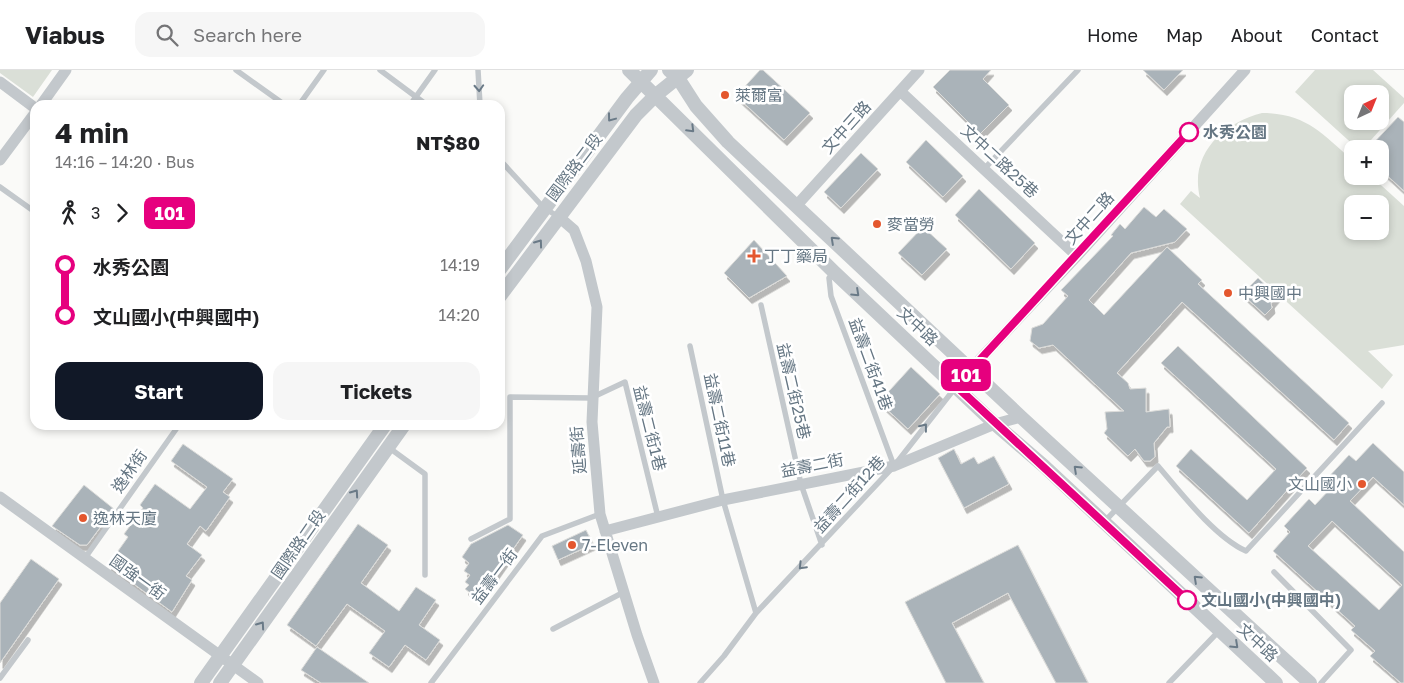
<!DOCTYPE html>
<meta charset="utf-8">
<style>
:root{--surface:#fff;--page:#f6f6f6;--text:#202124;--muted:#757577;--line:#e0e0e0;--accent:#111827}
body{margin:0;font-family:"Golos Text","Noto Sans TC",sans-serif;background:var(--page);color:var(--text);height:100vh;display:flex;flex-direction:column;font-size:19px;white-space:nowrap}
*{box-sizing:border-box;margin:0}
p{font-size:16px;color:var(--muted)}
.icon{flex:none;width:28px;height:28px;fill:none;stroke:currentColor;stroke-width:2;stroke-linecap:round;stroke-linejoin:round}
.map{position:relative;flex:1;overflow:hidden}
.drawer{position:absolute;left:30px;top:30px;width:475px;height:330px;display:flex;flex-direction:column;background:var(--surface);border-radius:15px;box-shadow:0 2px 8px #0003}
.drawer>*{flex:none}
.badge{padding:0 10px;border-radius:8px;font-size:18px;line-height:32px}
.needle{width:32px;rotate:43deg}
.fabs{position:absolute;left:1344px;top:15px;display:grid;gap:10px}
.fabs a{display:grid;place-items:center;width:45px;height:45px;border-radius:10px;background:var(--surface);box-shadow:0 2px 8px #0003;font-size:25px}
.map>.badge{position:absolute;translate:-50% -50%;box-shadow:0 0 0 2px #fff}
.legs{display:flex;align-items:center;gap:8px;height:55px;padding:0 25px;font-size:16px}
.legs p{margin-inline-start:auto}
.summary{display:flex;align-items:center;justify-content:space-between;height:85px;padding:0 25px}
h1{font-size:28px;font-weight:700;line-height:38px}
.button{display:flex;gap:10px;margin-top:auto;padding:10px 25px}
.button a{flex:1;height:58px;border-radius:15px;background:var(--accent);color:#fff;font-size:20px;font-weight:700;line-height:58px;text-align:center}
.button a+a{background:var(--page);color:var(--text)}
ul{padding:0 25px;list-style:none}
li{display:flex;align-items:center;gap:18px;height:50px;font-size:19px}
li i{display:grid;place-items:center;width:8px;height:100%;margin:0 6px;background:currentColor}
li i::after{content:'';width:12px;height:12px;margin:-6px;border:4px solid;border-radius:50%;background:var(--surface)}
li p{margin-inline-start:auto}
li:first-child i{background:linear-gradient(#0000 50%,currentColor 0)}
li:last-child i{background:linear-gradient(currentColor 50%,#0000 0)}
header{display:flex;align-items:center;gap:30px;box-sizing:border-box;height:70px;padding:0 25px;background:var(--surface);border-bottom:1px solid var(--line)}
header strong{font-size:24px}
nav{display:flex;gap:28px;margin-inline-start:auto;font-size:18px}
.search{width:350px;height:45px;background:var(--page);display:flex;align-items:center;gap:12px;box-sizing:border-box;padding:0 18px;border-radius:15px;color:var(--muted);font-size:19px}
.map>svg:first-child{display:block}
</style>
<header>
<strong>Viabus</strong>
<div class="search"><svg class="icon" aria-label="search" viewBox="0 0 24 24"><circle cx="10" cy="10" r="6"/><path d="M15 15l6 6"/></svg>Search here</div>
<nav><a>Home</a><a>Map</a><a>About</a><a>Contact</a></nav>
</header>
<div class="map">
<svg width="1404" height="613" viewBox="0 0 1404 613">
<defs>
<filter id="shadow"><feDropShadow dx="3" dy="5.5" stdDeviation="0" flood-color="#0004"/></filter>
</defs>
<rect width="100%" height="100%" fill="#fafaf8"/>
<path fill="#dadfd7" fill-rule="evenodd" d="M 0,0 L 52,0 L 33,27 L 0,3 Z
M 1315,0 L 1373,0 L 1404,28 L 1404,33 L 1363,79 L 1358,79 L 1295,22 ZM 1352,24 L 1380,24 L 1380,51 L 1352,51 Z
M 1262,43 C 1305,43 1322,63 1352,90 L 1352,106 L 1371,106 L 1404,136 L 1404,275 L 1368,281 L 1393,305 L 1382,319 L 1180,134 L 1191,121 L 1200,128 C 1189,84 1223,53 1262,43 ZM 1352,134 L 1380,134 L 1380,161 L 1352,161 Z"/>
<path fill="#aab3b9" stroke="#dcdcda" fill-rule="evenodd" filter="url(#shadow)" d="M 760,0 L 763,0 L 810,43 L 784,70 L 736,26 Z
M 950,0 L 991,0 L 983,9 L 1009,35 L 980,64 L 933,17 Z
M 1143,0 L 1183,0 L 1164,20 Z
M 1398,47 L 1404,52 L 1404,121 L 1380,99 L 1380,79 L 1368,79 Z
M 926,70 L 963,106 L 943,127 L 906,92 Z
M 861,83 L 878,99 L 841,138 L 824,122 Z
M 979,119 L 1035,173 L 1011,199 L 955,145 Z
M 1144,137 L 1156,147 L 1164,139 L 1187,159 L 1175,172 L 1131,183 L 1089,230 L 1104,245 L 1167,177 L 1202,210 L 1198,214 L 1349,353 L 1334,370 L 1182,232 L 1117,303 L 1128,313 L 1130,319 L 1146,318 L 1146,342 L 1169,339 L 1170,357 L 1167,357 L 1154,373 L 1155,387 L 1150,391 L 1144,391 L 1135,379 L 1128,386 L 1104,363 L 1107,359 L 1105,342 L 1124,341 L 1053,275 L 1039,278 L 1030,271 L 1032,258 L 1043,254 L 1068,226 L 1061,220 L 1113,166 L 1111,165 L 1120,154 L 1125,159 Z
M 923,157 L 947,179 L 922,205 L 898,183 Z
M 754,170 L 787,206 L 749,228 L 724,203 Z
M 1258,208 L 1277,226 L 1271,233 L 1272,238 L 1265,245 L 1242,224 Z
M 1178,276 L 1307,398 L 1249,463 L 1176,396 L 1191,379 L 1247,430 L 1276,399 L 1161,293 Z
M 911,297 L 940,324 L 908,359 L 879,332 Z
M 1373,373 L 1404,402 L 1404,435 L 1373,407 L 1350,431 L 1404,482 L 1404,613 L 1401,613 L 1370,586 L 1375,581 L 1351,560 L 1355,556 L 1273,481 L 1290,462 L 1284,456 L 1309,429 L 1315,435 L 1331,418 L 1324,412 L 1349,385 L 1356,391 ZM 1332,451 L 1402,515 L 1379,540 L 1308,476 Z
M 183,374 L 233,409 L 223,422 L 230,427 L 206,461 L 200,456 L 187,474 L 202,485 L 186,506 L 192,510 L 172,542 L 108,495 L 128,467 L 124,464 L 143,438 L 140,435 L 155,414 L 190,439 L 207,417 L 171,391 Z
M 954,379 L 961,394 L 974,387 L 978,394 L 994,386 L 1009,414 L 964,438 L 938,388 Z
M 84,415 L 114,439 L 87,475 L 80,475 L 52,456 Z
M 358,454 L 388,475 L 361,513 L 399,541 L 416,517 L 436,530 L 419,555 L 440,570 L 426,590 L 405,575 L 389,597 L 369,583 L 385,561 L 347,534 L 316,576 L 287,555 Z
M 508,455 L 523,465 L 478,529 L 465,519 L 469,515 L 465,512 L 470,505 L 464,501 L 469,493 L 462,487 L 471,474 Z
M 586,460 L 593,474 L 558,490 L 552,476 Z
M 1018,475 L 1088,613 L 1056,613 L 1008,523 L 952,553 L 984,613 L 946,613 L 905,532 Z
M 31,489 L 59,509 L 0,593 L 0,533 Z
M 317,577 L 369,613 L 321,613 L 301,600 Z"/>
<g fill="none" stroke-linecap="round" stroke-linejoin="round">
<path stroke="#c3c8cc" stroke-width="5.5" d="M 236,0 L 285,35
M 380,0 L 427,35
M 478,0 L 480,35
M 299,35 L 324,0
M 410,35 L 435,0
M 500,90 L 544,138 L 559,147
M 984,99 L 1078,0
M 0,117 L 35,142
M 834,202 L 829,208 L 831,226 L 894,396
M 761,235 L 801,414 L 822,475
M 690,276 L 723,430 L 756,543
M 388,377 L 425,404 L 425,505
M 1104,452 L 1158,396 C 1181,423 1215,467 1246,481 L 1382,333
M 471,469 L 510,449 L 510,327 L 591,328 L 625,312 L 658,447
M 85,488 L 179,355
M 1274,502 L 1351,580 L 1321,613
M 553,559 L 624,522
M 0,608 L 28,570
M 431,613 L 542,466 L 600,444
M 700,613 L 724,586 L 756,543 L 894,396 L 955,318
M 1169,613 L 1220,560"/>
<path stroke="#c3c8cc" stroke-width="11" d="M 0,12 L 35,38
M 900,21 L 1077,186
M 41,35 L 66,0
M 0,90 L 35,43
M 797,135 L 919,0
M 559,147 L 574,160 L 586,191 L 597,237 L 592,352 L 600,444 L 637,565 L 654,613
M 955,316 L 1077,186 L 1245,0
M 0,427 L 258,613
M 605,461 L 723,430 L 894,396 L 995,354 L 1021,347"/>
<path stroke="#c3c8cc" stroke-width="14" d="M 629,0 L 834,202 L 995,354 L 1044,396 L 1276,613
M 669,0 L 678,8 L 696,36 L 728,72 L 1021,347 L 1310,613
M 500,199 L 627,28 L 651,0
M 500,226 L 636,45 L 656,25 L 687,0
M 201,613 L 385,355
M 220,613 L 404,355"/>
</g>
<defs><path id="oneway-chevron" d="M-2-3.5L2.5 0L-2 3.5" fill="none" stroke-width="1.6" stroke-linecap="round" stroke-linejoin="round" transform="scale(1.25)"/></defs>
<g stroke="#6a7a87">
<use href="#oneway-chevron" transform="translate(479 18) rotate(87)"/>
<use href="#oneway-chevron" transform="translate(611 48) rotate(127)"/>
<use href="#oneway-chevron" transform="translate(691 59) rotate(45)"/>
<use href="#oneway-chevron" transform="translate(834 170) rotate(-137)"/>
<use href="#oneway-chevron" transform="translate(539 173) rotate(-54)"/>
<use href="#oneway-chevron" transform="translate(856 223) rotate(43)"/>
<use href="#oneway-chevron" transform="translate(924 357) rotate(-52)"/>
<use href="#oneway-chevron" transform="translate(1077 399) rotate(-137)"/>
<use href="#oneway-chevron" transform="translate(355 423) rotate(-55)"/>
<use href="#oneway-chevron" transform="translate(802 496) rotate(134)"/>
<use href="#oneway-chevron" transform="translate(1197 509) rotate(-137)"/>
<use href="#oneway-chevron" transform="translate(261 555) rotate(-55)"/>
<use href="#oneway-chevron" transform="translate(1235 575) rotate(43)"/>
</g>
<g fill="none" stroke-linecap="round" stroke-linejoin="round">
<defs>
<path id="line-1" d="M 1187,530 L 956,316 L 1189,62"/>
</defs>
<use href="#line-1" stroke="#fff" stroke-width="11"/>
<use href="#line-1" stroke="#e6007e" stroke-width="8"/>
</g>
<g fill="#e4572e" stroke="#fff" stroke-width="2">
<circle cx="725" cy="25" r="5"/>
<circle cx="877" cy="154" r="5"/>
<path d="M751.5 178.5h5v5h5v5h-5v5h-5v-5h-5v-5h5z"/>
<circle cx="1228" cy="223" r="5"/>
<circle cx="1362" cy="414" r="5"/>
<circle cx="83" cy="448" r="5"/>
<circle cx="572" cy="475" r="5"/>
</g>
<g fill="#fff" stroke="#e6007e" stroke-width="2.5">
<circle cx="1189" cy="62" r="9"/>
<circle cx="1187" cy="530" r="9"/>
</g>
<g text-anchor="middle" stroke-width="5" stroke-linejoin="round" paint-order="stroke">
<g font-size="16" fill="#657683" stroke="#fff" text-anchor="start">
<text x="735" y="31">萊爾富</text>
<text x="887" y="160">麥當勞</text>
<text x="764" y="192">丁丁藥局</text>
<text x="1238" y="229">中興國中</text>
<text x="1352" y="420" text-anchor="end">文山國小</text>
<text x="93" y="454">逸林天廈</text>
<text x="582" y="481">7-Eleven</text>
</g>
<g font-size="16" fill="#657683" stroke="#fff">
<text transform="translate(846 57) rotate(-48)" y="6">文中三路</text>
<text transform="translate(1000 91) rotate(43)" y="6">文中二路25巷</text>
<text transform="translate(574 97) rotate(-53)" y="6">國際路二段</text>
<text transform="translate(1089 148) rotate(-48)" y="6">文中二路</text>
<text transform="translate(918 256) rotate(43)" y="6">文中路</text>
<text transform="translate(871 294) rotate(70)" y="6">益壽二街41巷</text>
<text transform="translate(794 321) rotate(77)" y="6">益壽二街25巷</text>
<text transform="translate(720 350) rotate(78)" y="6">益壽二街11巷</text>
<text transform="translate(650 358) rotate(76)" y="6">益壽二街1巷</text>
<text transform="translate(578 380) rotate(-95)" y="6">延壽街</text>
<text transform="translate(812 395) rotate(-11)" y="6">益壽二街</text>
<text transform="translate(129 401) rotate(-55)" y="6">逸林街</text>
<text transform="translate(849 424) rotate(-48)" y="6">益壽二街12巷</text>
<text transform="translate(298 474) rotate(-55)" y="6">國際路二段</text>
<text transform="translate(494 506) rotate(-53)" y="6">益壽一街</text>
<text transform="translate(138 507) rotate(36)" y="6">國強一街</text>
<text transform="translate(1258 572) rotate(43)" y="6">文中路</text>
</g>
<g font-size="16" font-weight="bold" fill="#657683" stroke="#fff" text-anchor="start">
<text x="1203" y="68">水秀公園</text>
<text x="1201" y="536">文山國小(中興國中)</text>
</g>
</g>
</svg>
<div class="fabs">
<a><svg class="needle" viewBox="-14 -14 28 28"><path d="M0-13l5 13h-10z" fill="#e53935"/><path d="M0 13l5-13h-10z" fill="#757577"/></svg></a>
<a>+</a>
<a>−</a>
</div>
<b class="badge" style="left:966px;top:305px;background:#e6007e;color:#fff">101</b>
<section class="drawer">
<div class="summary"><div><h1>4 min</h1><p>14:16 – 14:20 · Bus</p></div><b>NT$80</b></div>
<div class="legs"><svg class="icon" aria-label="walk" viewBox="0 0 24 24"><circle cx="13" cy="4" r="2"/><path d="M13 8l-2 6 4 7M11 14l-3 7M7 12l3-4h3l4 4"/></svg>3<svg class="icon" aria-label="forward" viewBox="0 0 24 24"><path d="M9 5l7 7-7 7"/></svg><b class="badge" style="background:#e6007e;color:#fff">101</b></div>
<ul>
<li><i style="color:#e6007e"></i><b>水秀公園</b><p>14:19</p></li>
<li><i style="color:#e6007e"></i><b>文山國小(中興國中)</b><p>14:20</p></li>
</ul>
<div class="button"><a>Start</a><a>Tickets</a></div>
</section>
</div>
